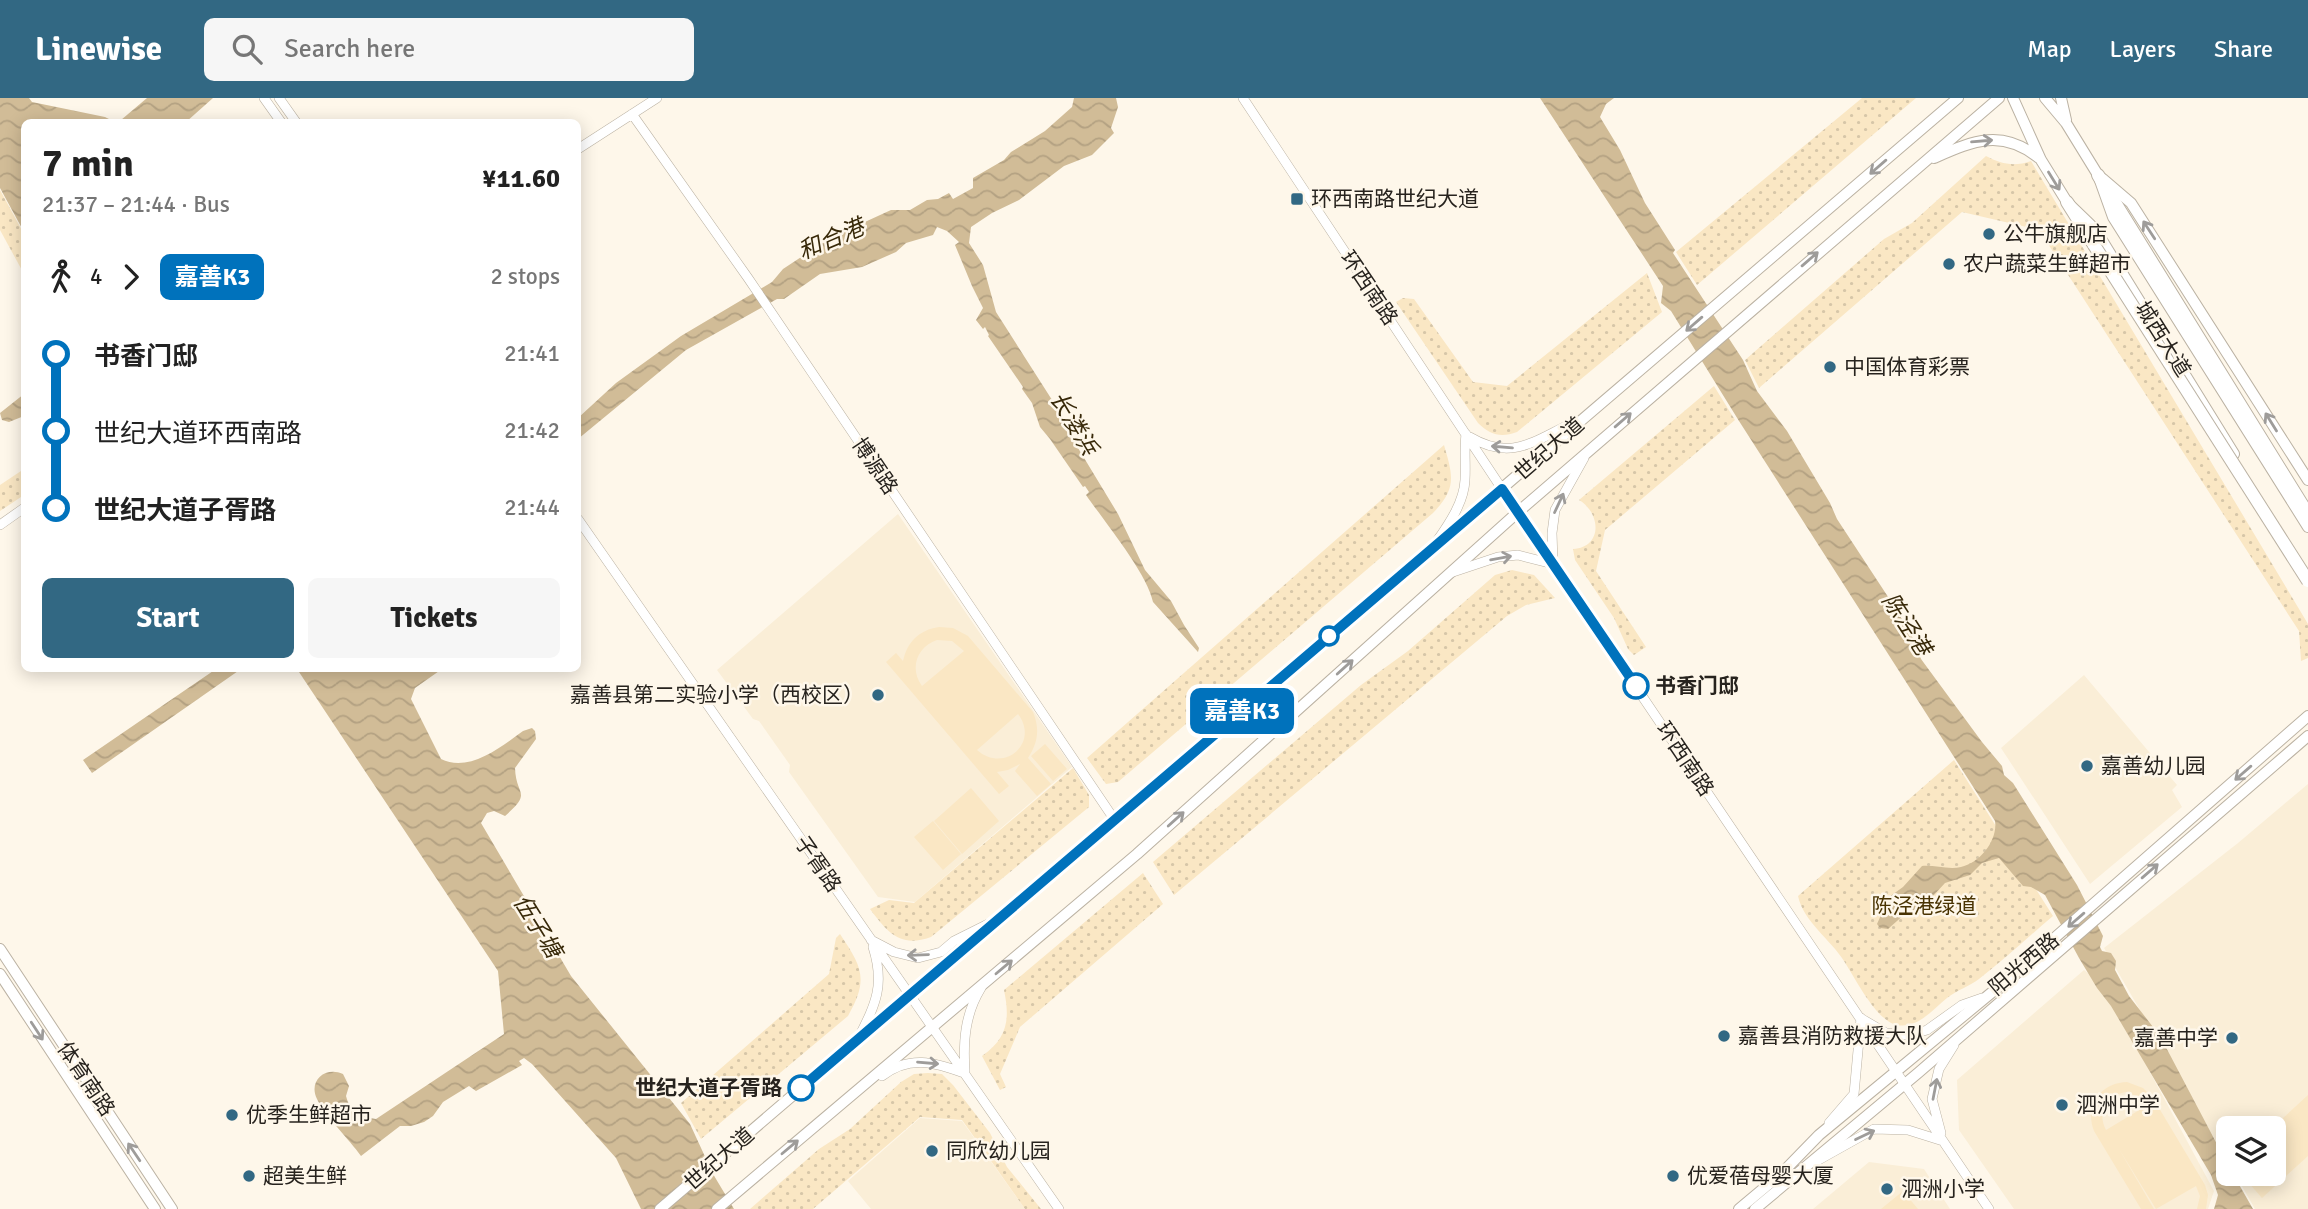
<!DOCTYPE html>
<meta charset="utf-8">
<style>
:root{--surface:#fff;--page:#f6f6f6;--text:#222;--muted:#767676;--accent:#326883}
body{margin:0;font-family:Signika,"Noto Sans SC",sans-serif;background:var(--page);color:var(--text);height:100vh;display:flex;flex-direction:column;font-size:26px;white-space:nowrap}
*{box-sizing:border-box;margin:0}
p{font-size:23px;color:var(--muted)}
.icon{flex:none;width:38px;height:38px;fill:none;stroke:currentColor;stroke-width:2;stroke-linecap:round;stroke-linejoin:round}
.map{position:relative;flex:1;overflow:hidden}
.side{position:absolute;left:21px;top:21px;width:560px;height:553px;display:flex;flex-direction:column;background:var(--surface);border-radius:10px;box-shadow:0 4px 18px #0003}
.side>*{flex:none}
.badge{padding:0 14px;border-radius:10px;font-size:24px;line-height:46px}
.fabs{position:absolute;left:2216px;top:1018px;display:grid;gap:14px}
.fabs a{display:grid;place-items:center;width:70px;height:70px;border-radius:10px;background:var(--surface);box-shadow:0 4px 18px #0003;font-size:35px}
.map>.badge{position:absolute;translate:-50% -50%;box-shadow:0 0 0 4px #fff}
.legs{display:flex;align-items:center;gap:10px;height:77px;padding:0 21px;font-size:23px}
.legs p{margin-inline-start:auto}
.summary{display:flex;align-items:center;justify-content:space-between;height:119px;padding:0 21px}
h1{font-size:38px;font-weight:800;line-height:52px}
.cta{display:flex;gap:14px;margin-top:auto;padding:14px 21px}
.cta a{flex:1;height:80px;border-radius:10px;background:var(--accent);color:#fff;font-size:28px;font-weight:800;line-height:80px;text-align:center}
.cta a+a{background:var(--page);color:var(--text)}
ul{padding:0 21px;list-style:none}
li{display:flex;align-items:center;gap:24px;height:77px;font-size:26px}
li i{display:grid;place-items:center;width:10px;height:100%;margin:0 9px;background:currentColor}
li i::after{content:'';width:18px;height:18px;margin:-9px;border:5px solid;border-radius:50%;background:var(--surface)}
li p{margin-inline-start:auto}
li:first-child i{background:linear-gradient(#0000 50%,currentColor 0)}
li:last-child i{background:linear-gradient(currentColor 50%,#0000 0)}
header{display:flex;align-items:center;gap:42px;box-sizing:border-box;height:98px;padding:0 35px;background:var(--accent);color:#fff}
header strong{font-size:33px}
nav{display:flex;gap:38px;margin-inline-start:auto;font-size:24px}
.search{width:490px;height:63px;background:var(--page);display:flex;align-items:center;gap:18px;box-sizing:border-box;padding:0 24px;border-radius:10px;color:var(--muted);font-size:26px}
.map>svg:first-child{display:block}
</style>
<header>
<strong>Linewise</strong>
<div class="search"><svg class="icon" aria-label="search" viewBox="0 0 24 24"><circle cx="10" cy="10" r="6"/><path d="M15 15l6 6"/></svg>Search here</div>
<nav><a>Map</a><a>Layers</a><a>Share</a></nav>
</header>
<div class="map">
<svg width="2308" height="1111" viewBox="0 0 2308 1111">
<defs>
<pattern id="park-dots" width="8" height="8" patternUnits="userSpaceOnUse" patternTransform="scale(1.75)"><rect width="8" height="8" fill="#fae7c4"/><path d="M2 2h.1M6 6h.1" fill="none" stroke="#d6c6a8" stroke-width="1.8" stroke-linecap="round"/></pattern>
<pattern id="water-waves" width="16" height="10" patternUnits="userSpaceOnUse" patternTransform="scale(1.75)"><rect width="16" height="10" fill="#d1bc97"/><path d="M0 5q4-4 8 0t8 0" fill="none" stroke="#b3a182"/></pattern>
</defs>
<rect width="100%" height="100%" fill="#fef7ea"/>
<path fill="#faeed7" d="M 898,416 L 1072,669 L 915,804 L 878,799 L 789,674 L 790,667 L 759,623 L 753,621 L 717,572 Z
M 2084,577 L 2177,687 L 2172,692 L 2182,709 L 2090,786 L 2001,650 Z
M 2308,686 L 2308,1111 L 2255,1111 L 2235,1076 L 2273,1076 L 2273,1031 L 2228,1031 L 2228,1064 L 2104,850 L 2238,745 Z
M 2084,872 L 2103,887 L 2214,1093 L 2208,1111 L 2014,1111 L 1959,1032 L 1957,982 Z
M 920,1020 L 962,1023 L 1025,1111 L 871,1111 L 848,1083 Z
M 1869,1064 L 1924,1071 L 1950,1111 L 1813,1111 Z"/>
<path fill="url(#park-dots)" d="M 1862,0 L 1916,0 L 1697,187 L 1676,154 Z
M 1986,58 C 2001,66 2014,69 2031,63 L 2308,526 L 2308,560 L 2301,563 L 2299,533 L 2039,132 L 1962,114 L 1759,290 L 1745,262 L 1884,141 L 1912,125 Z
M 0,92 L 24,136 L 24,176 L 0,132 Z
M 1647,175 L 1662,214 L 1517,334 C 1501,340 1490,337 1478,325 L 1396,204 L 1403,200 L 1414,201 L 1473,284 L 1507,288 Z
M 1714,288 L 1735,322 L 1605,432 L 1596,473 L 1646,549 L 1634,557 L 1628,551 L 1614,520 L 1575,462 L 1573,451 C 1603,449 1601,415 1579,402 Z
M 1444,347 C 1453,378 1457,390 1433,415 L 1118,684 L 1106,686 L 1087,660 Z
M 24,371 L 24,397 L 0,413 L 0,387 Z
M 1512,472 L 1534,477 L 1555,500 L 1526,507 L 1507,518 L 1174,797 L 1153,764 L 1361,587 L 1408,553 L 1495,477 Z
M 1954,662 L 2053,818 C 2028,839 2005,861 1979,881 C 1970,888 1957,892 1947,900 C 1933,911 1918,931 1897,927 C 1877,924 1855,880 1844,863 C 1831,842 1803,823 1798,798 Z
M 1073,670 L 1089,697 L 1089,709 L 931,839 C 900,850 888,835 870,811 L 889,802 L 914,805 Z
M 1143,775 L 1163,806 L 1020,929 L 1000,976 L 1006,989 L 1000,992 L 982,958 C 1008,940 1010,921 1004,892 Z
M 840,836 C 862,869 869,881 848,918 L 701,1041 L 681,1005 L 829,876 L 836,840 Z
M 928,975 L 942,976 L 953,987 L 990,1035 L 1007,1069 L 1041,1111 L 1025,1111 L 962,1022 L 920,1019 L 813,1111 L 750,1111 L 819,1051 L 850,1031 L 901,984 L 914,976 Z"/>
<path fill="#fae7c4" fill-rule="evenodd" d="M 939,529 L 953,530 L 968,538 L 1033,614 C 1040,631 1038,645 1028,660 L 1051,686 L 1037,698 L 1015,673 L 1020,666 L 1008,672 L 997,674 L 1009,688 L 999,696 L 886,564 L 896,555 L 903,563 C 907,544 919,532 939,529 ZM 937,542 L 952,543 L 964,553 L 922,588 C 909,570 917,549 937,542 ZM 1018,616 C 1040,645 1004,676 977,652 Z
M 1045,646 L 1067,671 L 1053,683 L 1031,658 Z
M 971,690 L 999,723 L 962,756 L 934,723 Z
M 933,723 L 961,756 L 943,772 L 914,739 Z
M 2127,984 L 2143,990 L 2153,1000 L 2205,1087 L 2208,1097 L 2206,1111 L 2197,1111 L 2200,1098 L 2196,1088 L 2156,1111 L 2119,1051 L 2154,1111 L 2141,1111 L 2094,1033 C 2084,1008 2100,985 2127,984 ZM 2125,994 L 2139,999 L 2146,1008 L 2106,1032 C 2097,1015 2105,998 2125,994 Z
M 2308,997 L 2308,1058 L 2262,1100 L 2241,1076 L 2273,1076 L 2273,1031 L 2271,1031 Z
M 1903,1093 L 1918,1111 L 1881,1111 Z"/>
<path fill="url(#water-waves)" d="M 0,0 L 29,0 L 32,4 L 105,19 L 115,24 L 121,22 L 147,0 L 213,0 L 186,24 L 24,24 L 24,134 L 0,90 Z
M 1074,0 L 1116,0 L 1118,9 L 1111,30 L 1114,35 L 1092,57 L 1064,68 L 1019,102 L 992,115 L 971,129 L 969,145 L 983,167 L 996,214 L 1054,305 L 1072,340 L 1118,416 L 1145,472 L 1171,503 L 1184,527 L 1199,550 L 1198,554 L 1153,504 C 1147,475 1104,423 1086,397 L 1089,394 L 1085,388 L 1083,389 L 1050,341 L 1040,329 L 1032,305 L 1022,291 L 1023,289 L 988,238 L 989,237 L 985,229 L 983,231 L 976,222 L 983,210 L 972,188 L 955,147 L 959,144 L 947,133 L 937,129 L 933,137 L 906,145 L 896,154 L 862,169 L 820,176 L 784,201 L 777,201 L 686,252 L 578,341 L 578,320 L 616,285 L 681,238 L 772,184 L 783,171 L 830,140 L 891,112 L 910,112 L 927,102 L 938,101 L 949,95 L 953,101 L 973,90 L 973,80 L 1004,62 L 1011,54 L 1045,33 L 1072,9 Z
M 1540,0 L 1614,0 L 1606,6 L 1600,19 L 1620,52 L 1645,105 L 1675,152 L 1673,155 L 1743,262 L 1757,293 L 1787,333 L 1830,405 L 1837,421 L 1896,511 L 1914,542 L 1921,561 L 1982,644 L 2002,668 L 2004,677 L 2013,685 L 2077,787 L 2103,838 L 2100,849 L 2102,853 L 2111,855 L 2116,863 L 2115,872 L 2129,898 L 2160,938 L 2228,1067 L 2228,1076 L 2233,1076 L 2253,1111 L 2214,1111 L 2218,1097 L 2211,1077 L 2111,908 L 2097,890 L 2079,860 L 2045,797 L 2031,789 L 2023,788 L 1999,760 L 1982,765 L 1970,777 L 1945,785 L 1922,810 L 1906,815 L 1888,831 L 1880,830 L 1877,826 L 1889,799 L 1903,789 L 1922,768 C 1935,767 1949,772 1961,769 C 1980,765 1998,742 1995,723 L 1739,323 L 1671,213 L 1661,205 L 1663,188 Z
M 24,296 L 24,318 L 9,324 L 2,322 L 0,315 Z
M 216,571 L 241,571 L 92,675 L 83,662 Z
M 297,571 L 442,571 L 415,590 L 411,601 L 441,661 C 468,675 500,650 523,633 L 532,630 L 535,633 L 536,641 L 515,670 C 516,699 533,693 505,718 L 494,713 L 487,715 L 481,725 L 571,878 L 690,1026 L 713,1076 L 734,1111 L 641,1111 L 616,1060 L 532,966 L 524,960 L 519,963 L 522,967 L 476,993 L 469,988 L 443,1004 L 433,1018 L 424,1024 L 411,1028 L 400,1028 L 361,1058 C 349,1041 325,1018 317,1001 C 308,983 325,968 343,976 L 349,988 L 346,998 C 350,1014 360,1019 376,1021 L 504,936 L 498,873 Z"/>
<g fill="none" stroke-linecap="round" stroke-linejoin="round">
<defs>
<path id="minor" d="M 264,0 L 281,24
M 279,0 L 296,24
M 1243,0 L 1502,391 L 1989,1111
M 632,16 L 748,180 L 1114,721
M 578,51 L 657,0
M 1470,339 C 1514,365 1537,340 1577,323
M 578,421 L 1059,1111
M 0,427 L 24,410
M 1437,443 C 1449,426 1464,404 1465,382 C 1466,367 1464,352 1466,336
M 1553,464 L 1552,435 L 1555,412 L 1584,360
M 1453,474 L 1498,459 L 1518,457 L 1553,466
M 871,842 L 894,854 L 918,860 L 941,854 L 954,843 L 988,826
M 1862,921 L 1886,935 L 1910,937 L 1927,932 L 1962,907 L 1982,900
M 859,939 C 876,905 885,887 873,849
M 965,973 C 963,943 965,916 981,890
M 882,978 C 909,957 934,964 964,975
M 1829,1025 L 1854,996 L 1861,920
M 1941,1035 L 1932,1001 L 1939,971 L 1954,947
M 1815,1064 L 1874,1031 L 1908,1032 L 1943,1043"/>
<path id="major" d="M 2013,0 L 2041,62 L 2067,104 L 2095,131 L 2234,356
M 2045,0 L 2066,25 L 2098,77 L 2113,119 L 2308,429
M 2061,0 L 2066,22
M 1934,60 C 1973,43 2001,30 2039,60
M 2103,81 L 2131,105 L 2308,382
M 0,851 L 172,1111
M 0,876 L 155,1111
M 660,1111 L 1958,0
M 717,1111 L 1137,756 L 1518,414 L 1999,0
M 1739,1111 L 1782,1075 L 1819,1037 L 2002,886 L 2308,618
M 1755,1111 L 1918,975 L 2308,638"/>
<path id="highway" d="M 2098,77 L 2308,416
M 2067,104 L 2094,147"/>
</defs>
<use href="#minor" stroke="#bbb2a3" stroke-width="10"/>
<use href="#major" stroke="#bbb2a3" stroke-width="12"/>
<use href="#highway" stroke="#bbb2a3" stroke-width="14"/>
<use href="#minor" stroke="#fff" stroke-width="9"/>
<use href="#major" stroke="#fff" stroke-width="10"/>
<use href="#highway" stroke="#fff" stroke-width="12"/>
<defs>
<path id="highway-bridge" d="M 2094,147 L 2308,483"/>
</defs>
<use href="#highway-bridge" stroke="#bbb2a3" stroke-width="14" stroke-linecap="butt"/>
<use href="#highway-bridge" stroke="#fff" stroke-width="12"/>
</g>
<defs><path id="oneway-shaft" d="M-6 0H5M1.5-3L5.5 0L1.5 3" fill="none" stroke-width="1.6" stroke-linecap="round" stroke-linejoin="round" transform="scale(1.75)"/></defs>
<g stroke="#9e9c9a">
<use href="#oneway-shaft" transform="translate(1982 43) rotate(-5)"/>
<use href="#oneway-shaft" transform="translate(1878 69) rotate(139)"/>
<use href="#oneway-shaft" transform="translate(2054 83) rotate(58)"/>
<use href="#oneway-shaft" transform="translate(2149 132) rotate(-123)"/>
<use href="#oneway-shaft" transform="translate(1810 161) rotate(-41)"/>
<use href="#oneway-shaft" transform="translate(1694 226) rotate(139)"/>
<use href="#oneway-shaft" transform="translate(1623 322) rotate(-41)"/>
<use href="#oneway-shaft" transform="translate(2271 324) rotate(-122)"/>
<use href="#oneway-shaft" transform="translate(1502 349) rotate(-175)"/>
<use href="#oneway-shaft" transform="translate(1559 405) rotate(-65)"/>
<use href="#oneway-shaft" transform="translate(1501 460) rotate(-10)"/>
<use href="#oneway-shaft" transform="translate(1345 569) rotate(-42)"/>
<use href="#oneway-shaft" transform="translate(2243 675) rotate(139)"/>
<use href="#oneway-shaft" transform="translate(1176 721) rotate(-42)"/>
<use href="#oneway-shaft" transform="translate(2150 773) rotate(-41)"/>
<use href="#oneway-shaft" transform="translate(2076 822) rotate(139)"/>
<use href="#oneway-shaft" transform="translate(918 857) rotate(178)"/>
<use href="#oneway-shaft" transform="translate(1004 869) rotate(-40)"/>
<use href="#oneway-shaft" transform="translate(37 933) rotate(57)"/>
<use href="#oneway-shaft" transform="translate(928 965) rotate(5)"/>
<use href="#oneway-shaft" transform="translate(1935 991) rotate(-79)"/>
<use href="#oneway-shaft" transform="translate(1865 1037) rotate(-26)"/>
<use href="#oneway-shaft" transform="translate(790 1049) rotate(-40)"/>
<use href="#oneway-shaft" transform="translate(134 1054) rotate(-124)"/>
</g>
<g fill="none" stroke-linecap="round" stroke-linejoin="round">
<defs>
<path id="line-1" d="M 801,990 L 1502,391 L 1636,588"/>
</defs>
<use href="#line-1" stroke="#fff" stroke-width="16"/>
<use href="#line-1" stroke="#0072bc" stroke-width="10"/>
</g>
<g fill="#326883" stroke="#fef7ea" stroke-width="2.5">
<rect x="1290" y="94" width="14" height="14" rx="3.5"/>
<circle cx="1989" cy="136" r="7"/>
<circle cx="1949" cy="166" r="7"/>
<circle cx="1830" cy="269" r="7"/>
<circle cx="878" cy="597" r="7"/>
<circle cx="2087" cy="668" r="7"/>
<circle cx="1724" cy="938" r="7"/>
<circle cx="2232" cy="940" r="7"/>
<circle cx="2062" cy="1007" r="7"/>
<circle cx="232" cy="1017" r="7"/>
<circle cx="932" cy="1053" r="7"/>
<circle cx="249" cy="1078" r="7"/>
<circle cx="1673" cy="1078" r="7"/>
<circle cx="1887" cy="1091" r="7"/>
</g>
<g fill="#fff" stroke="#0072bc" stroke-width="3.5">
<circle cx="1329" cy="538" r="9"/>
<circle cx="1636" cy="588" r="12"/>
<circle cx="801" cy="990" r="12"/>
</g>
<g text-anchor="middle" stroke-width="5" stroke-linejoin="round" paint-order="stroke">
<g font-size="21" fill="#27231e" stroke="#fef7ea" text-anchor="start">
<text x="1311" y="108">环西南路世纪大道</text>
<text x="2003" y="143">公牛旗舰店</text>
<text x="1963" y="173">农户蔬菜生鲜超市</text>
<text x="1844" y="276">中国体育彩票</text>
<text x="864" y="604" text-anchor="end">嘉善县第二实验小学（西校区）</text>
<text x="2101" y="675">嘉善幼儿园</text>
<text x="1738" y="945">嘉善县消防救援大队</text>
<text x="2218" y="947" text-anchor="end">嘉善中学</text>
<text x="2076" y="1014">泗洲中学</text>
<text x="246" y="1024">优季生鲜超市</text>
<text x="946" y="1060">同欣幼儿园</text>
<text x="263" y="1085">超美生鲜</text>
<text x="1687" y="1085">优爱蓓母婴大厦</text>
<text x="1901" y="1098">泗洲小学</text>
</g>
<g font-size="21" fill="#27231e" stroke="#fef7ea">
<text transform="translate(1369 190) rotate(56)" y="7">环西南路</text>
<text transform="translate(2163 241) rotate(58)" y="7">城西大道</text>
<text transform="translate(1549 351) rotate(-41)" y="7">世纪大道</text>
<text transform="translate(875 368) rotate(56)" y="7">博源路</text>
<text transform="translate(1685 661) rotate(56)" y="7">环西南路</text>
<text transform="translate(818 766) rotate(55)" y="7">子胥路</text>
<text transform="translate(2024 866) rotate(-40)" y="7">阳光西路</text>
<text transform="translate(86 981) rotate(56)" y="7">体育南路</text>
<text transform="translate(719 1061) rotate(-41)" y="7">世纪大道</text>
</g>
<g font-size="21" font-weight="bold" fill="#27231e" stroke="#fef7ea" text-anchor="start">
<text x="1655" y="595">书香门邸</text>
<text x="782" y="997" text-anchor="end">世纪大道子胥路</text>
</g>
<g font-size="21" fill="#493302" stroke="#fef7ea">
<text x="1924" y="815">陈泾港绿道</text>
</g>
<g font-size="23" font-style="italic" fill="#382909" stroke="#fef7ea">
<text transform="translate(831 141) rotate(-23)" y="8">和合港</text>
<text transform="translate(1074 325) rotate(59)" y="8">长溇浜</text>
<text transform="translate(1907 526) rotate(57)" y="8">陈泾港</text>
<text transform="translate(538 828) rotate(58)" y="8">伍子塘</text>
</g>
</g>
</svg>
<div class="fabs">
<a><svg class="icon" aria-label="layers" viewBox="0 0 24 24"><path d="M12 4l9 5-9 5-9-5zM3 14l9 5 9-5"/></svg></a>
</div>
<b class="badge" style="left:1242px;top:613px;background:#0072bc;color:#fff">嘉善K3</b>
<section class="side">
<div class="summary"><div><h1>7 min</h1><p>21:37 – 21:44 · Bus</p></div><b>¥11.60</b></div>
<div class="legs"><svg class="icon" aria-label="walk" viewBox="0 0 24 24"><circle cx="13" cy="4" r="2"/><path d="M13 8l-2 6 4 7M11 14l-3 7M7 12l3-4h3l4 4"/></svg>4<svg class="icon" aria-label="forward" viewBox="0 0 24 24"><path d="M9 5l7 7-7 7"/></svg><b class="badge" style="background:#0072bc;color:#fff">嘉善K3</b><p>2 stops</p></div>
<ul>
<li><i style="color:#0072bc"></i><b>书香门邸</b><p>21:41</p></li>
<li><i style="color:#0072bc"></i><span>世纪大道环西南路</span><p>21:42</p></li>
<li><i style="color:#0072bc"></i><b>世纪大道子胥路</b><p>21:44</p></li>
</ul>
<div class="cta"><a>Start</a><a>Tickets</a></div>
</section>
</div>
